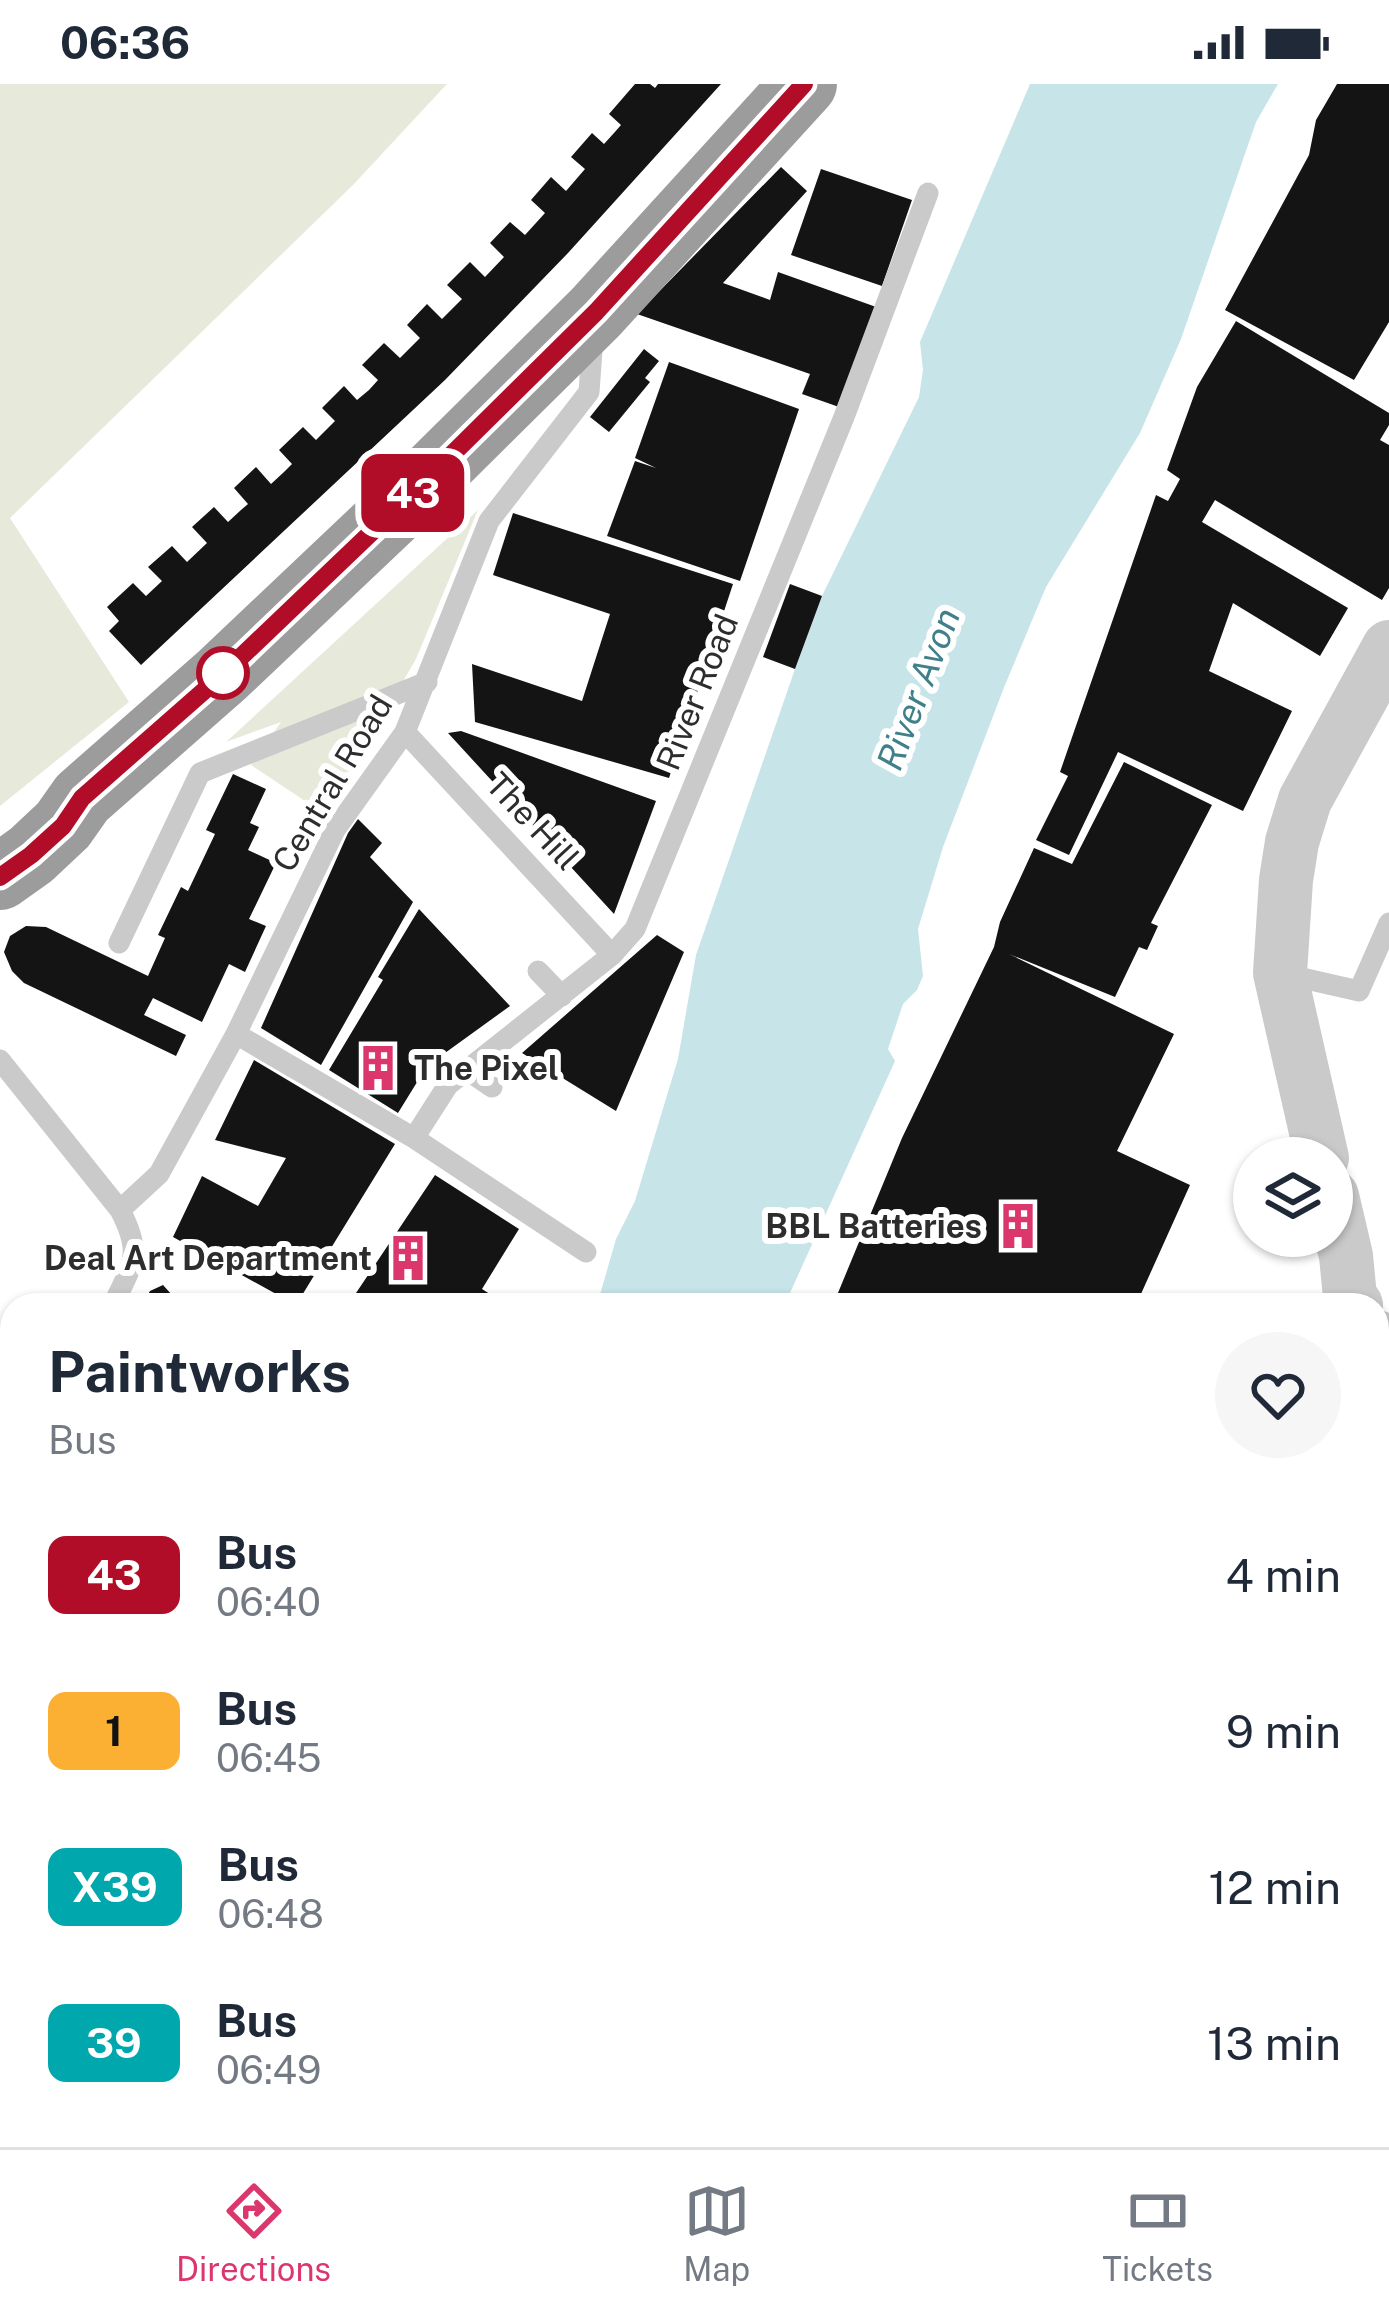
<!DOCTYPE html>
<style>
:root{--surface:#fff;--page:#f6f6f7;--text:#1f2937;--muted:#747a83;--line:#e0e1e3;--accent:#dc376c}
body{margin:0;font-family:"Public Sans",sans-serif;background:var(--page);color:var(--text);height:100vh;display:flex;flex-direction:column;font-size:45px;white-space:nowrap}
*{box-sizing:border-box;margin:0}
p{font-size:39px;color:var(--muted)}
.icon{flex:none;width:66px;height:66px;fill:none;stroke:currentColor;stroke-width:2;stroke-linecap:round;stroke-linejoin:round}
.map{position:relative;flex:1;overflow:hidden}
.drawer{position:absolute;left:0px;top:1209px;width:1389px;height:855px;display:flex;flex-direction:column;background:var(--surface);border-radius:36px 36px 0 0;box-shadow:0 3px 9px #0004}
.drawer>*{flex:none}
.badge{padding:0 24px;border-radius:18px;font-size:42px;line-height:78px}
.controls{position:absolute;left:1233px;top:1053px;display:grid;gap:24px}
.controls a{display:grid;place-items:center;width:120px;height:120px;border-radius:50%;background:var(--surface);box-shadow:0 3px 9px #0004;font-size:60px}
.map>.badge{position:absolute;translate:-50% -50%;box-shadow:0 0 0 6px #fff}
.round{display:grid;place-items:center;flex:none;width:126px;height:126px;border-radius:63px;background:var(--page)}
.headline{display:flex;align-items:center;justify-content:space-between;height:204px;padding:0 48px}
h1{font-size:57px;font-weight:700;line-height:90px}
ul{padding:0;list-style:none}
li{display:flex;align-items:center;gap:36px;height:156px;padding:0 48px}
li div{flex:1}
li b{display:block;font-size:45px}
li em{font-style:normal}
li .badge{min-width:132px;font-weight:700;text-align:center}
.status{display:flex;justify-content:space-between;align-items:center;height:84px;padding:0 60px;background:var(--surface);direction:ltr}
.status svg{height:33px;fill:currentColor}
.tab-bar{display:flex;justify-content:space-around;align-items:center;height:168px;border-top:3px solid var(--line);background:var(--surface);font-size:33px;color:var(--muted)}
.tab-bar a{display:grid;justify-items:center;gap:6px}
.tab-bar .on{color:var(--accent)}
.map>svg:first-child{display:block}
</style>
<div class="status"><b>06:36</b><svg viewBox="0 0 49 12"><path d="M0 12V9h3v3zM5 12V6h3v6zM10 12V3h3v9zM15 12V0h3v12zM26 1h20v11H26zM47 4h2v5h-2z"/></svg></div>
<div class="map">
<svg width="1389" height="2063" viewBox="0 0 1389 2063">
<rect width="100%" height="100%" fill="#fff"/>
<path fill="#e7eadb" d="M 0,0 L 447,0 L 353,101 L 10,434 L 129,618 L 0,722 Z
M 478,426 L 416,575 L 356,678 L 320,727 L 251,681 L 281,638 L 226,658 Z"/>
<path fill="#c7e4e9" d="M 1030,0 L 1278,0 L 1256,38 L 1181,255 L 1140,349 L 1046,503 L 1005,601 L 943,763 L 918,845 L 923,892 L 917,906 L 903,920 L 888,965 L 895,977 L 790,1209 L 792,1221 L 597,1221 L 616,1155 L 635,1117 L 678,975 L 696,871 L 795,585 L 822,512 L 919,313 L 923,286 L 920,258 Z
M 181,2052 L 418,2052 L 408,2063 L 172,2063 Z"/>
<path fill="#141414" d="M 635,0 L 650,0 L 655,4 L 658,0 L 721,0 L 568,169 L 445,296 L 141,581 L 109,547 L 119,537 L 107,523 L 133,499 L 146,512 L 162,497 L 148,483 L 172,462 L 187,478 L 207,459 L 192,443 L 214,423 L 228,438 L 241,426 L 248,420 L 234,404 L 256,383 L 271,400 L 284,388 L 292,380 L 279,366 L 303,343 L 316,356 L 335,337 L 322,324 L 344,302 L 357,316 L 369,306 L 378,296 L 362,281 L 384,259 L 400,274 L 420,254 L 407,241 L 427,220 L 442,235 L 462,215 L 447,201 L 470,178 L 485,193 L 504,173 L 490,159 L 510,138 L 525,151 L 545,129 L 531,116 L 551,93 L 566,107 L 585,85 L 571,73 L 592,49 L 604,60 L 614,49 L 621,41 L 609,30 Z
M 1337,0 L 1389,0 L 1389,238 L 1354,296 L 1225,226 L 1309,71 L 1316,36 Z
M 781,83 L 807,107 L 723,199 L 770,216 L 778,188 L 879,224 L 839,323 L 802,310 L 810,290 L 637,230 Z
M 821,85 L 912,116 L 882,202 L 791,171 Z
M 1236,237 L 1389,329 L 1389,341 L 1380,356 L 1389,361 L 1389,504 L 1382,516 L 1215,416 L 1202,438 L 1348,524 L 1320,572 L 1233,519 L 1209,587 L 1292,627 L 1243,727 L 1118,668 L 1069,771 L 1036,756 L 1068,692 L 1060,688 L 1156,411 L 1168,417 L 1180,395 L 1167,386 L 1197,303 Z
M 644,265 L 659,277 L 645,294 L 650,298 L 609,348 L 590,333 Z
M 669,278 L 799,325 L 740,497 L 607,452 L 635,377 L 656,384 L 635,374 Z
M 513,429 L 733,500 L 669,694 L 475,638 L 472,580 L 582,617 L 610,530 L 493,491 Z
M 790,500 L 822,512 L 795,585 L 763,573 Z
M 461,647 L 656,717 L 614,830 L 448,649 Z
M 1124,678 L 1212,721 L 1151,839 L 1158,842 L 1147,866 L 1139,863 L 1115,913 L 1009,870 L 1174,950 L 1117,1067 L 1190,1101 L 1136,1221 L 833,1221 L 902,1054 L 994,863 L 1000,838 L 1034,764 L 1072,780 Z
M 233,690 L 266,705 L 250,739 L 259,743 L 248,766 L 276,779 L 249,835 L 266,842 L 245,888 L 229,880 L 202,938 L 153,914 L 144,931 L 186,951 L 176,972 L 24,899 L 12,887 L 4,868 L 10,852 L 26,842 L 46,843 L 148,892 L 165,854 L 158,851 L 181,803 L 188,807 L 215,750 L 206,746 Z
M 358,735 L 382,759 L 370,773 L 413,818 L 321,981 L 261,944 L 348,749 Z
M 419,825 L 510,922 L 427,982 L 398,1029 L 329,986 L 383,896 L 378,893 Z
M 657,851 L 684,868 L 616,1027 L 522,969 Z
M 254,976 L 395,1060 L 296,1221 L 173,1153 L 202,1092 L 258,1122 L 286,1074 L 215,1056 Z
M 435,1091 L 519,1145 L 482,1205 L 507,1221 L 348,1221 Z
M 163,1201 L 181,1221 L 142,1221 L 150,1207 Z
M 12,1470 L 12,1496 L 0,1514 L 12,1521 L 12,1582 L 0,1575 L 0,1489 Z
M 0,1624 L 12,1632 L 12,1693 L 0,1685 Z
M 1377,1673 L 1389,1679 L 1389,1705 L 1377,1730 Z
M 0,1738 L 12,1746 L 12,1785 L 0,1803 Z
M 1382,1985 L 1389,1988 L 1389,2044 L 1377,2039 L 1377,1998 Z
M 0,1989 L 12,2005 L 12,2052 L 62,2052 L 70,2063 L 0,2063 Z
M 502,2052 L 744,2052 L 740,2059 L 747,2063 L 495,2063 Z"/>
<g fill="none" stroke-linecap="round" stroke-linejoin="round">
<path stroke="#cacaca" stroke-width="21" d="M 405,648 L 612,871
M 119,859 L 200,689 L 427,598
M 538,887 L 562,912
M 1280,889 L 1359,907 L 1389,839
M 236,950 L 414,1054 L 586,1168
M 0,976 L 120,1126 C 143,1170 133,1179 113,1221
M 467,986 L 492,1003
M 414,1054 L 448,1001 L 612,871 L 635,845 L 844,333 L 928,109
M 120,1126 L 159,1090 L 236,950 L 335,746 L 405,648 L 489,437 L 589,308 L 593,253
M 0,1443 L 12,1421
M 1377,1525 L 1389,1518
M 1377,1593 L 1389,1592
M 924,2052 L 941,2063
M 1160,2052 L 1168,2063
M 1346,2052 L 1371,2063
M 112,2063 L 120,2052
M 1063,2063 L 1070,2052
M 1240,2063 L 1245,2052"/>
<path stroke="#cacaca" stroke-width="54" d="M 1322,1074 L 1280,889 L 1286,796 L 1292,758 L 1305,716 L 1389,563
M 1332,1112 L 1346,1172 L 1350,1213 L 1356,1221
M 1377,1253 L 1389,1266
M 1377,1432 L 1389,1419
M 978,2063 L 985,2052"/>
<path stroke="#9c9c9c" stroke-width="66" d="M 0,793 L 31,771 L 63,741 L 82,714 L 222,591 L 391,431 L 596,228 L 804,0"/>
</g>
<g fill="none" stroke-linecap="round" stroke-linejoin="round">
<defs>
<path id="line" d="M 0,793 L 31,771 L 63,742 L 82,714 L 222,591 L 420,402 L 596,228 L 804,0"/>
</defs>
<use href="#line" stroke="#fff" stroke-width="27"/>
<use href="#line" stroke="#b10d28" stroke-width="18"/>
</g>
<defs>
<symbol id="building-bare" viewBox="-9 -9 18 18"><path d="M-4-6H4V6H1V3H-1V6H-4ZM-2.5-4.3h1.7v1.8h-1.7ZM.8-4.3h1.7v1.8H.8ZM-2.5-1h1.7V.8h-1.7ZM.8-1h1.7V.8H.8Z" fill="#dc376c" stroke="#fff" stroke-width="2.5" paint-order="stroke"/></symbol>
</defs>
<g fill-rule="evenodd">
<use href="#building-bare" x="345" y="951" width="66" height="66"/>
<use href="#building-bare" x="985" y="1109" width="66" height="66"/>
<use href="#building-bare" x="375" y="1141" width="66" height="66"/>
</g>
<circle fill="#fff" stroke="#b10d28" stroke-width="6" cx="223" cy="589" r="24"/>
<g text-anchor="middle" stroke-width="12" stroke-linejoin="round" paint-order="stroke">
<g font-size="33" fill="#2d2d2d" stroke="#fff">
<text transform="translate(697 608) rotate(-68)" y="12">River Road</text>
<text transform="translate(332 699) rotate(-59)" y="12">Central Road</text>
<text transform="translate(533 737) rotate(47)" y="12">The Hill</text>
</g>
<g font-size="33" font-weight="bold" fill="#2d2d2d" stroke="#fff" text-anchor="end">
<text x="414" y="996" text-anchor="start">The Pixel</text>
<text x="982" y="1154">BBL Batteries</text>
<text x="372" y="1186">Deal Art Department</text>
</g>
<g font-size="36" font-style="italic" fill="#3f808a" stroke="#fff">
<text transform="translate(918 605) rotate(-69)" y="13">River Avon</text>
</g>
</g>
</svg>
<div class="controls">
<a><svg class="icon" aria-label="layers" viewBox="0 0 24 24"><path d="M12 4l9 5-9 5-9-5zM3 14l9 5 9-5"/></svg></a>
</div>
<b class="badge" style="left:413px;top:409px;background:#b10d28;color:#fff">43</b>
<section class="drawer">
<div class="headline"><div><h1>Paintworks</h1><p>Bus</p></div><a class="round"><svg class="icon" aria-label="heart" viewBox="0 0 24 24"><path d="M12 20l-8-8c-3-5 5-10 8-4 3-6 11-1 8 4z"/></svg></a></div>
<ul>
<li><span class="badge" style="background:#b10d28;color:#fff">43</span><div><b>Bus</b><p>06:40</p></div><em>4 min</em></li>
<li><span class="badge" style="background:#fbb033;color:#111">1</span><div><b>Bus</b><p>06:45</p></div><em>9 min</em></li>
<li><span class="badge" style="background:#00a8ad;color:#fff">X39</span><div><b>Bus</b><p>06:48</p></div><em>12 min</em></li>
<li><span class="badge" style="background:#00a8ad;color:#fff">39</span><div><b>Bus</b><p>06:49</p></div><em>13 min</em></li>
</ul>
</section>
</div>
<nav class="tab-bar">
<a class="on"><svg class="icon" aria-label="directions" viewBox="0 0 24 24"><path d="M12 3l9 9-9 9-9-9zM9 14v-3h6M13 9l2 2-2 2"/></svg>Directions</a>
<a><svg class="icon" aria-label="map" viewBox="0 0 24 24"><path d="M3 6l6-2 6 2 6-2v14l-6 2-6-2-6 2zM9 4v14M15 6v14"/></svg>Map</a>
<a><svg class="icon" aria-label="tickets" viewBox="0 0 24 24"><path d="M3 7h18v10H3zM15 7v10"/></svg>Tickets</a>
</nav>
